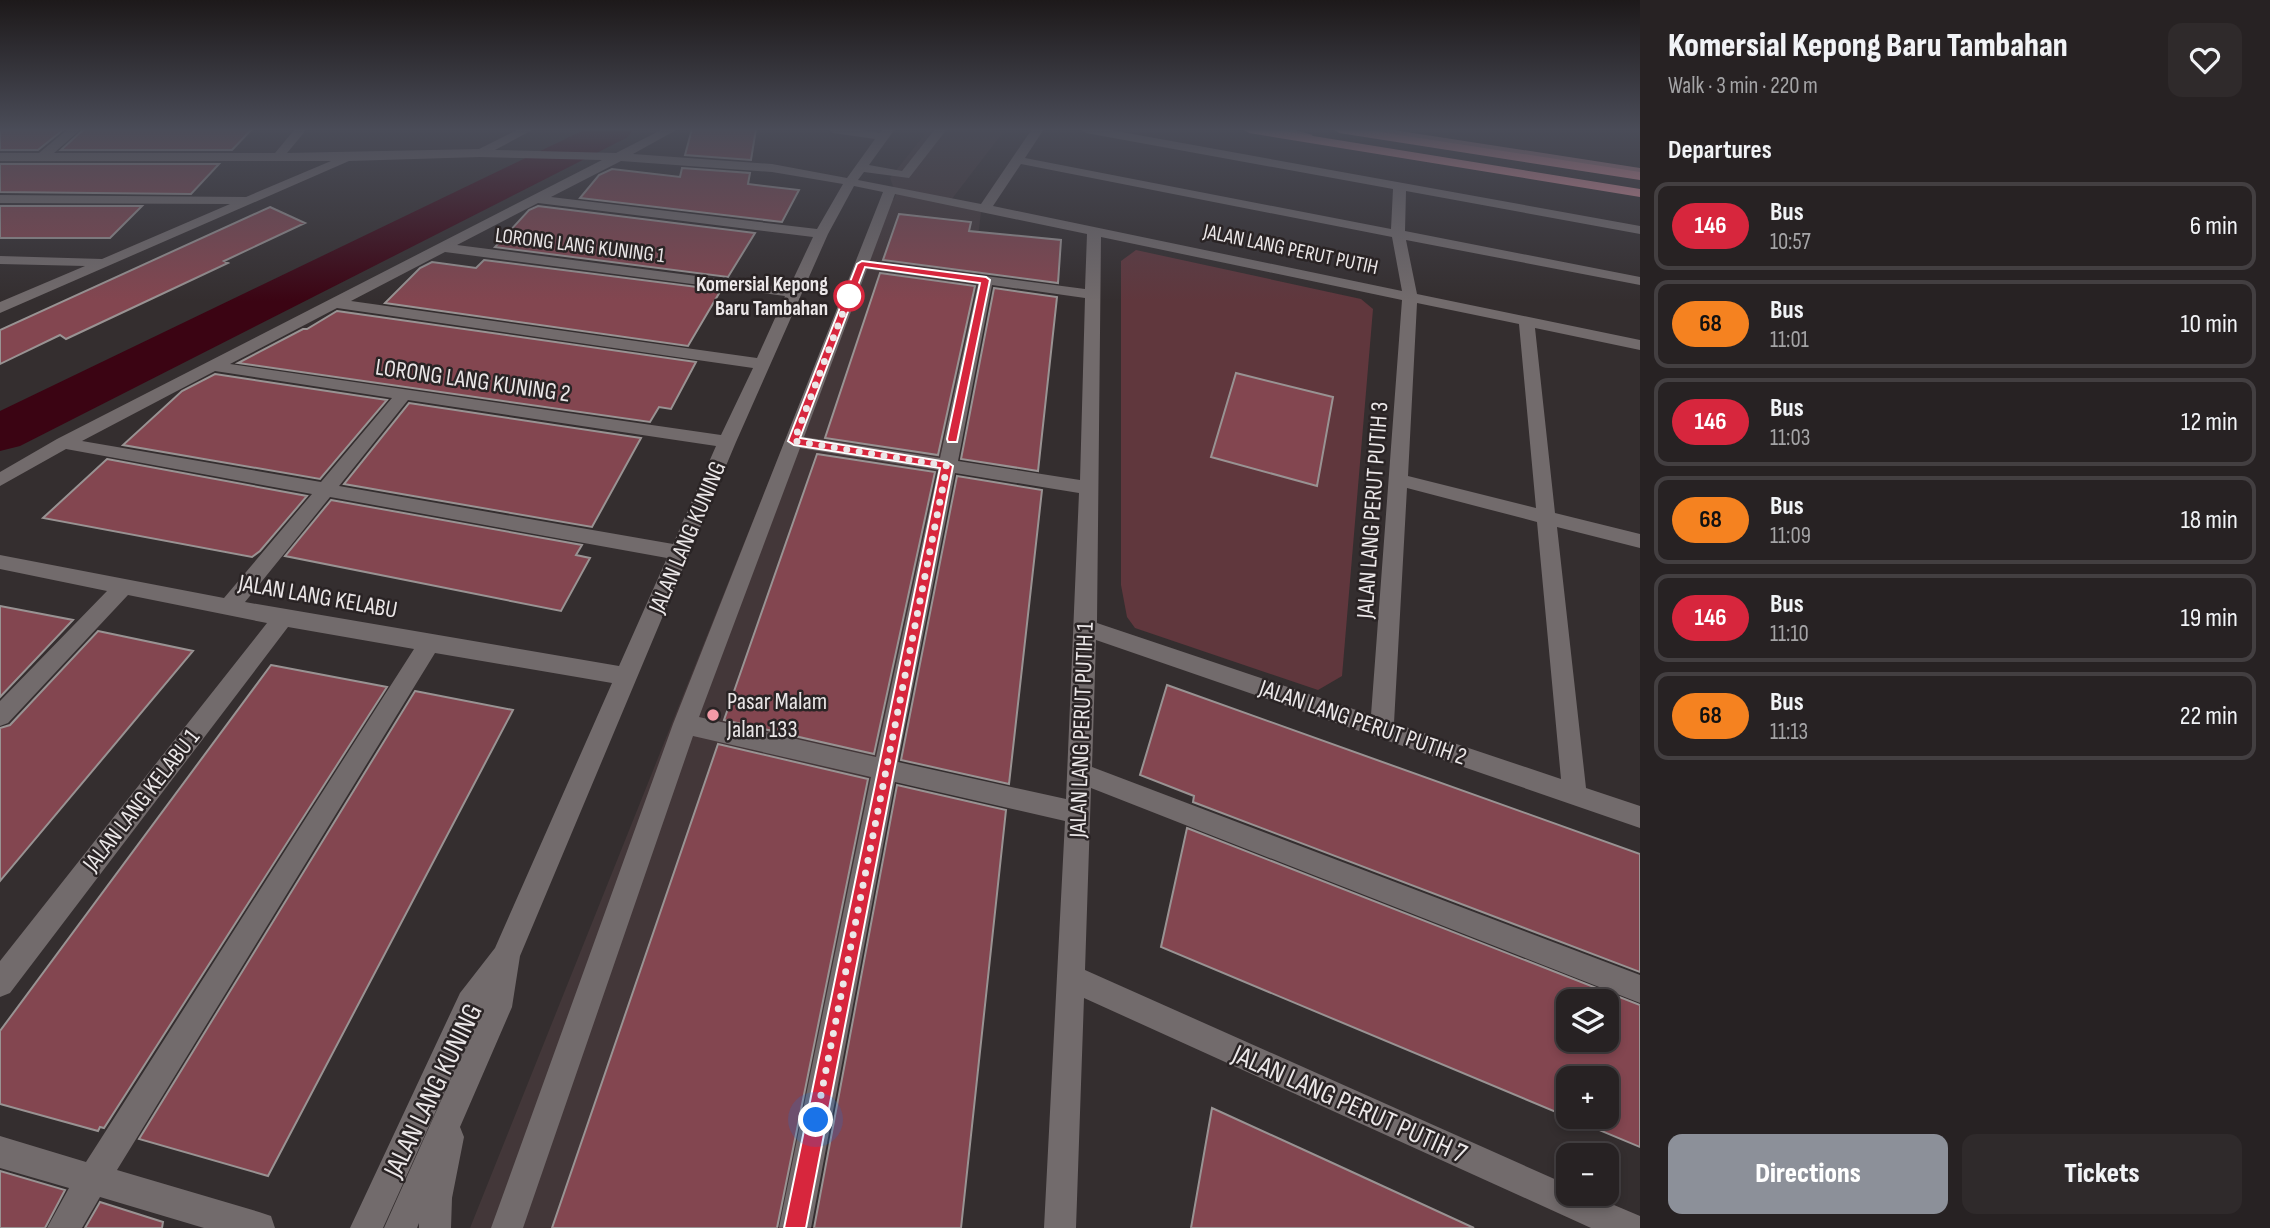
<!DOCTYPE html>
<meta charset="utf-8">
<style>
:root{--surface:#272223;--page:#2f2a2b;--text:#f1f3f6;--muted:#a4a4a6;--line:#433f41;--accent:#8c9099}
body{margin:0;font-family:"Sofia Sans Condensed",sans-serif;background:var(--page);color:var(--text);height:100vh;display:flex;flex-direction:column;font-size:26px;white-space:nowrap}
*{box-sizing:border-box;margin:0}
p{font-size:23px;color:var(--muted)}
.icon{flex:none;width:38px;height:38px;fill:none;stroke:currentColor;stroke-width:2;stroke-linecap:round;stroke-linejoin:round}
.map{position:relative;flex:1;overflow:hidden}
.side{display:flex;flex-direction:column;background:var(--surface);width:630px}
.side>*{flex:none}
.badge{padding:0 14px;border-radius:23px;font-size:24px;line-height:46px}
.fabs{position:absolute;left:1556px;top:989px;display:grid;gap:14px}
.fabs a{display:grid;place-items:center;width:63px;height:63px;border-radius:14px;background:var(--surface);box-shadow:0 4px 10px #0003,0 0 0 2px var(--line);font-size:35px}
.you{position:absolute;width:35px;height:35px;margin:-18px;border:5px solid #fff;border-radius:50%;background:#1a73e8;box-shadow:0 0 0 10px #1a73e833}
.map>.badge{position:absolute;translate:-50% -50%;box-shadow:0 0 0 4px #fff}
h2{padding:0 28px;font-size:26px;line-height:63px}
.round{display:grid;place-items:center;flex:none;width:74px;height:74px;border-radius:14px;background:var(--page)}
.headline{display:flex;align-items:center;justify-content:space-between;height:119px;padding:0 28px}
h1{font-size:33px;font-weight:800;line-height:52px}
.cta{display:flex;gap:14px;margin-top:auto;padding:14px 28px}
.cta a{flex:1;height:80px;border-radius:14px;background:var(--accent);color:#fff;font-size:28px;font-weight:800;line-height:80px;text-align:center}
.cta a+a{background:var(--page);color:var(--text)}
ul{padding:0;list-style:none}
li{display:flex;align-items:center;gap:21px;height:88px;margin:0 14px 10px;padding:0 14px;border:4px solid var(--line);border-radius:14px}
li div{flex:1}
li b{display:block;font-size:26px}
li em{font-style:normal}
li .badge{min-width:77px;font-weight:700;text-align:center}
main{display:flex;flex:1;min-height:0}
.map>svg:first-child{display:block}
</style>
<main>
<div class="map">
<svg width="1640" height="1228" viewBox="0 0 1640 1228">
<rect width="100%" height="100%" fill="#342e2f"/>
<path fill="#433739" d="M 929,129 L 1004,131 L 948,204 L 981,212 L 974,271 L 978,284 L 908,607 L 781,1228 L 470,1228 L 882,198 L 894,199 L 896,194 L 890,178 Z"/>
<path fill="#60373d" d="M 1136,250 L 1361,299 L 1373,309 L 1342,676 L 1318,690 L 1135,628 L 1127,617 L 1121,585 L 1121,261 Z"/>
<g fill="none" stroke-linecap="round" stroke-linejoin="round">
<path fill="#3b0413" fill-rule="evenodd" d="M 586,129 L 634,129 L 628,137 L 20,446 L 0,451 L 0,411 Z"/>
</g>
<path fill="#834650" stroke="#999393" stroke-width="2" fill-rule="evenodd" d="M 0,129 L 64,129 L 38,150 L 0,150 Z
M 84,129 L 252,129 L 232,150 L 61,150 Z
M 692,129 L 756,129 L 751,160 L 685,155 Z
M 0,164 L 219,164 L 191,194 L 0,192 Z
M 682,168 L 750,173 L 748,184 L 799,190 L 782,222 L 580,198 L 599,175 L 612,169 L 680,177 Z
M 0,206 L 142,206 L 110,238 L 0,238 Z
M 538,206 L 755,233 L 728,277 L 495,247 L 529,210 Z
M 270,207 L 305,223 L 224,261 L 228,263 L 66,339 L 60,335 L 0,364 L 0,330 Z
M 899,214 L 971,222 L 969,231 L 1061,240 L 1058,283 L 883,260 Z
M 484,260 L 721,290 L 688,346 L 385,303 L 420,268 L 432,262 L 476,268 Z
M 880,273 L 975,286 L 938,455 L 825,438 Z
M 994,288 L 1057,297 L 1038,471 L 961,459 Z
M 337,311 L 696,362 L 671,409 L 659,407 L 650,422 L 238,363 L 303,329 L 307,329 Z
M 1236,373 L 1333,397 L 1317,486 L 1211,457 Z
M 215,374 L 387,400 L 320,479 L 123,445 L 182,391 Z
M 409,403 L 641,438 L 592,527 L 344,484 Z
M 817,454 L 935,472 L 874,754 L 724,720 Z
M 107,459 L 307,496 L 260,551 L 252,557 L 43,518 Z
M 957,476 L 1042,490 L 1009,784 L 901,760 Z
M 331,500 L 582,545 L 576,555 L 590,558 L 561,611 L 285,556 Z
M 0,606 L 73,620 L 0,697 Z
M 98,631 L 193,651 L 0,881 L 0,728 L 10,725 Z
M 271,665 L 387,687 L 104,1128 L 100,1127 L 98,1131 L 0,1104 L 0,1031 Z
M 1167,685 L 1640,854 L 1640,972 L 1193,802 L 1194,796 L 1140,775 Z
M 415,691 L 513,710 L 268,1176 L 139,1139 Z
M 718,744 L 868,779 L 777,1228 L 552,1228 Z
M 897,785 L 1006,810 L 961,1228 L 814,1228 Z
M 1187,828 L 1640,1005 L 1640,1147 L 1161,947 ZM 1568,1001 L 1606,1001 L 1606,1040 L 1568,1040 ZM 1568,1078 L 1606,1078 L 1606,1116 L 1568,1116 Z
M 1212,1108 L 1326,1160 L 1474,1228 L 1191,1228 Z
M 0,1171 L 65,1190 L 45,1228 L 0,1228 Z
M 100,1202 L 163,1222 L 162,1228 L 85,1228 Z"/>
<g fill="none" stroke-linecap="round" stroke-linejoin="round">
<path fill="#726b6c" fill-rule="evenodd" d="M 68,129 L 81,129 L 54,153 L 275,153 L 295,129 L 307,129 L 287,153 L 479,149 L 519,129 L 534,129 L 495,150 L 616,153 L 663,129 L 678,129 L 633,154 L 772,164 L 847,178 L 875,139 L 833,133 L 827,129 L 854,129 L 880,133 L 883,129 L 895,129 L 869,165 L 902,171 L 935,129 L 947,129 L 909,178 L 864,172 L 858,180 L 981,204 L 1032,129 L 1044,129 L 1025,158 L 1391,229 L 1393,189 L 1086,133 L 1080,129 L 1105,129 L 1640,226 L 1640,234 L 1406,191 L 1405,231 L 1640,277 L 1640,285 L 1406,240 L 1417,294 L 1640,340 L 1640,350 L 1535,328 L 1555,513 L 1640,534 L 1640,548 L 1557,527 L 1586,788 L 1640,806 L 1640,828 L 1096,640 L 1092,767 L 1640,975 L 1640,1003 L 1091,788 L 1085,970 L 1568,1185 L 1568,1194 L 1588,1194 L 1640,1216 L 1640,1228 L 1591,1228 L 1084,998 L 1076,1228 L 1044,1228 L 1065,821 L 895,782 L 811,1228 L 779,1228 L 871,777 L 693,736 L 523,1228 L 491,1228 L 673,724 L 883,192 L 854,186 L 828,234 L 736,442 L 520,956 L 512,1007 L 460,1127 L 464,1137 L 452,1198 L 451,1228 L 419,1228 L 419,1223 L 417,1228 L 384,1228 L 481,1011 L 383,1228 L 350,1228 L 460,993 L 495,948 L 612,683 L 435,653 L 117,1170 L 259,1212 L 271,1216 L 275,1228 L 204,1228 L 100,1197 L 82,1228 L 47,1228 L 69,1188 L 0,1168 L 0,1136 L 86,1162 L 414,649 L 288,627 L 10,993 L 0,997 L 0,961 L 267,623 L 128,595 L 8,723 L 0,726 L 0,701 L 107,591 L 0,569 L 0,555 L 224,598 L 312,494 L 66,449 L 0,486 L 0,472 L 57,439 L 602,160 L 480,157 L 349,161 L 0,313 L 0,302 L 85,266 L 0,264 L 0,256 L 102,259 L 230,204 L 0,203 L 0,195 L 246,197 L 331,161 L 0,161 L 0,153 L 39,153 ZM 621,161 L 772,172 L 843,184 L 817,229 L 551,197 ZM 1021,164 L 1392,237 L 1402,291 L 993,206 ZM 895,194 L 1087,234 L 1085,289 L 870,261 ZM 538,203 L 813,237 L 789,288 L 457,245 ZM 1101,237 L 1402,300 L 1371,715 L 1097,623 ZM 445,252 L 785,296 L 757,358 L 351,301 ZM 867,269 L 978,284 L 940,458 L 804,437 ZM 992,285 L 1085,298 L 1080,480 L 958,461 ZM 1417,303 L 1519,324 L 1536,508 L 1408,476 ZM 337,308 L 753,368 L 721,435 L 230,364 ZM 215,371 L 392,398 L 321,482 L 82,441 ZM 408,400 L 716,446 L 673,544 L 339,486 ZM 800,448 L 938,470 L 876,757 L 699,717 ZM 955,473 L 1079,493 L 1066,799 L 898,762 ZM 1407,488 L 1537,522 L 1561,779 L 1394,723 ZM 330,497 L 667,558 L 619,666 L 245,602 Z"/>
<path fill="#b58289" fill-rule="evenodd" d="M 1264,129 L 1291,129 L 1313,135 L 1307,139 L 1270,133 Z
M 1359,129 L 1387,129 L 1640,168 L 1640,176 L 1365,133 Z"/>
<path fill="#e1919c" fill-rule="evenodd" d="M 1243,129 L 1270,129 L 1640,189 L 1640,197 L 1249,133 Z
M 1333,129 L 1361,129 L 1640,172 L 1640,180 L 1339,133 Z"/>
</g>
<linearGradient id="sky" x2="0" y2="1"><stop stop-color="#1d191a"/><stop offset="0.43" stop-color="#4a4c58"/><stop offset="1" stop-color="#4a4c58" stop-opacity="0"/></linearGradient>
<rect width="1640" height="301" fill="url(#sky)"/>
<path fill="#d7263d" stroke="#fff" stroke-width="2" d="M 862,261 L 986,277 L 990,280 L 957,442 L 948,442 L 947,439 L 980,283 L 865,267 L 800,438 L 947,462 L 953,466 L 806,1228 L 784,1228 L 940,468 L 794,445 L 788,441 L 857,264 Z"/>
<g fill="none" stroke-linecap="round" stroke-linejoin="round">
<path stroke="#ebe7e8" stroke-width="7" stroke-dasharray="0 12.6" d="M 816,1120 L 947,466 L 794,441 L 852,289 L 849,296"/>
</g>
<circle fill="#fff" stroke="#d7263d" stroke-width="3.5" cx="849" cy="296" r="14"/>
<circle fill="#f39aa7" stroke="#2a2425" stroke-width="2.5" cx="713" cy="715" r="7"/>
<g text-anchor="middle" stroke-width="5" stroke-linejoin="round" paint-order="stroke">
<g font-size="21" fill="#ebe7e8" stroke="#2a2425">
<text transform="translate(580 245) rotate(7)" y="7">LORONG LANG KUNING 1</text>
<text transform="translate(1291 249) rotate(12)" y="7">JALAN LANG PERUT PUTIH</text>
</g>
<g font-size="21" font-weight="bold" fill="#ebe7e8" stroke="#2a2425" text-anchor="end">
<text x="828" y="291">Komersial Kepong<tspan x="828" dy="24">Baru Tambahan</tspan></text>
</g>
<g font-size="24" fill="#ebe7e8" stroke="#2a2425">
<text transform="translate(473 380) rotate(8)" y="8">LORONG LANG KUNING 2</text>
<text transform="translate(1372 510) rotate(-86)" y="8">JALAN LANG PERUT PUTIH 3</text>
<text transform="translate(687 537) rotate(-67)" y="8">JALAN LANG KUNING</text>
<text transform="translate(318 596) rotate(10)" y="8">JALAN LANG KELABU</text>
<text transform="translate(1363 722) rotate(19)" y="8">JALAN LANG PERUT PUTIH 2</text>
<text transform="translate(1081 730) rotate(-88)" y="8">JALAN LANG PERUT PUTIH 1</text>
<text transform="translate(141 800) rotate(-52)" y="8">JALAN LANG KELABU 1</text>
</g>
<g font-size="24" fill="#ebe7e8" stroke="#2a2425" text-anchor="start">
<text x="727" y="709">Pasar Malam<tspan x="727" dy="28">Jalan 133</tspan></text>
</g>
<g font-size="28" fill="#ebe7e8" stroke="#2a2425">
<text transform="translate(432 1090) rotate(-64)" y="10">JALAN LANG KUNING</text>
<text transform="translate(1350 1103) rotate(24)" y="10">JALAN LANG PERUT PUTIH 7</text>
</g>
</g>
</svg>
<div class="fabs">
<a><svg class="icon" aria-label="layers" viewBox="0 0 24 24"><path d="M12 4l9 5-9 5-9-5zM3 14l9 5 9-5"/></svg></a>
<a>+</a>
<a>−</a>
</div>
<div class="you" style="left:816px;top:1120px"></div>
</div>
<section class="side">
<div class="headline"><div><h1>Komersial Kepong Baru Tambahan</h1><p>Walk · 3 min · 220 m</p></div><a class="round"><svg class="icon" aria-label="heart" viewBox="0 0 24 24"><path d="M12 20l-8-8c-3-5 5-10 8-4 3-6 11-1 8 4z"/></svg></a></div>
<h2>Departures</h2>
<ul>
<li><span class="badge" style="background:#d7263d;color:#fff">146</span><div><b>Bus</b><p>10:57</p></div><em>6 min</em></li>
<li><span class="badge" style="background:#f58220;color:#111">68</span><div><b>Bus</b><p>11:01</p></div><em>10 min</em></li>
<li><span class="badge" style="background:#d7263d;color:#fff">146</span><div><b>Bus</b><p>11:03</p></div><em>12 min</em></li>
<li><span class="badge" style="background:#f58220;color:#111">68</span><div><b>Bus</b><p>11:09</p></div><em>18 min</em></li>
<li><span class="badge" style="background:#d7263d;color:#fff">146</span><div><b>Bus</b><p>11:10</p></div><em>19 min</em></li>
<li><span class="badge" style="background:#f58220;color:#111">68</span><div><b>Bus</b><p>11:13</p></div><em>22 min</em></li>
</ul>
<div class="cta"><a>Directions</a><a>Tickets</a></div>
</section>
</main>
